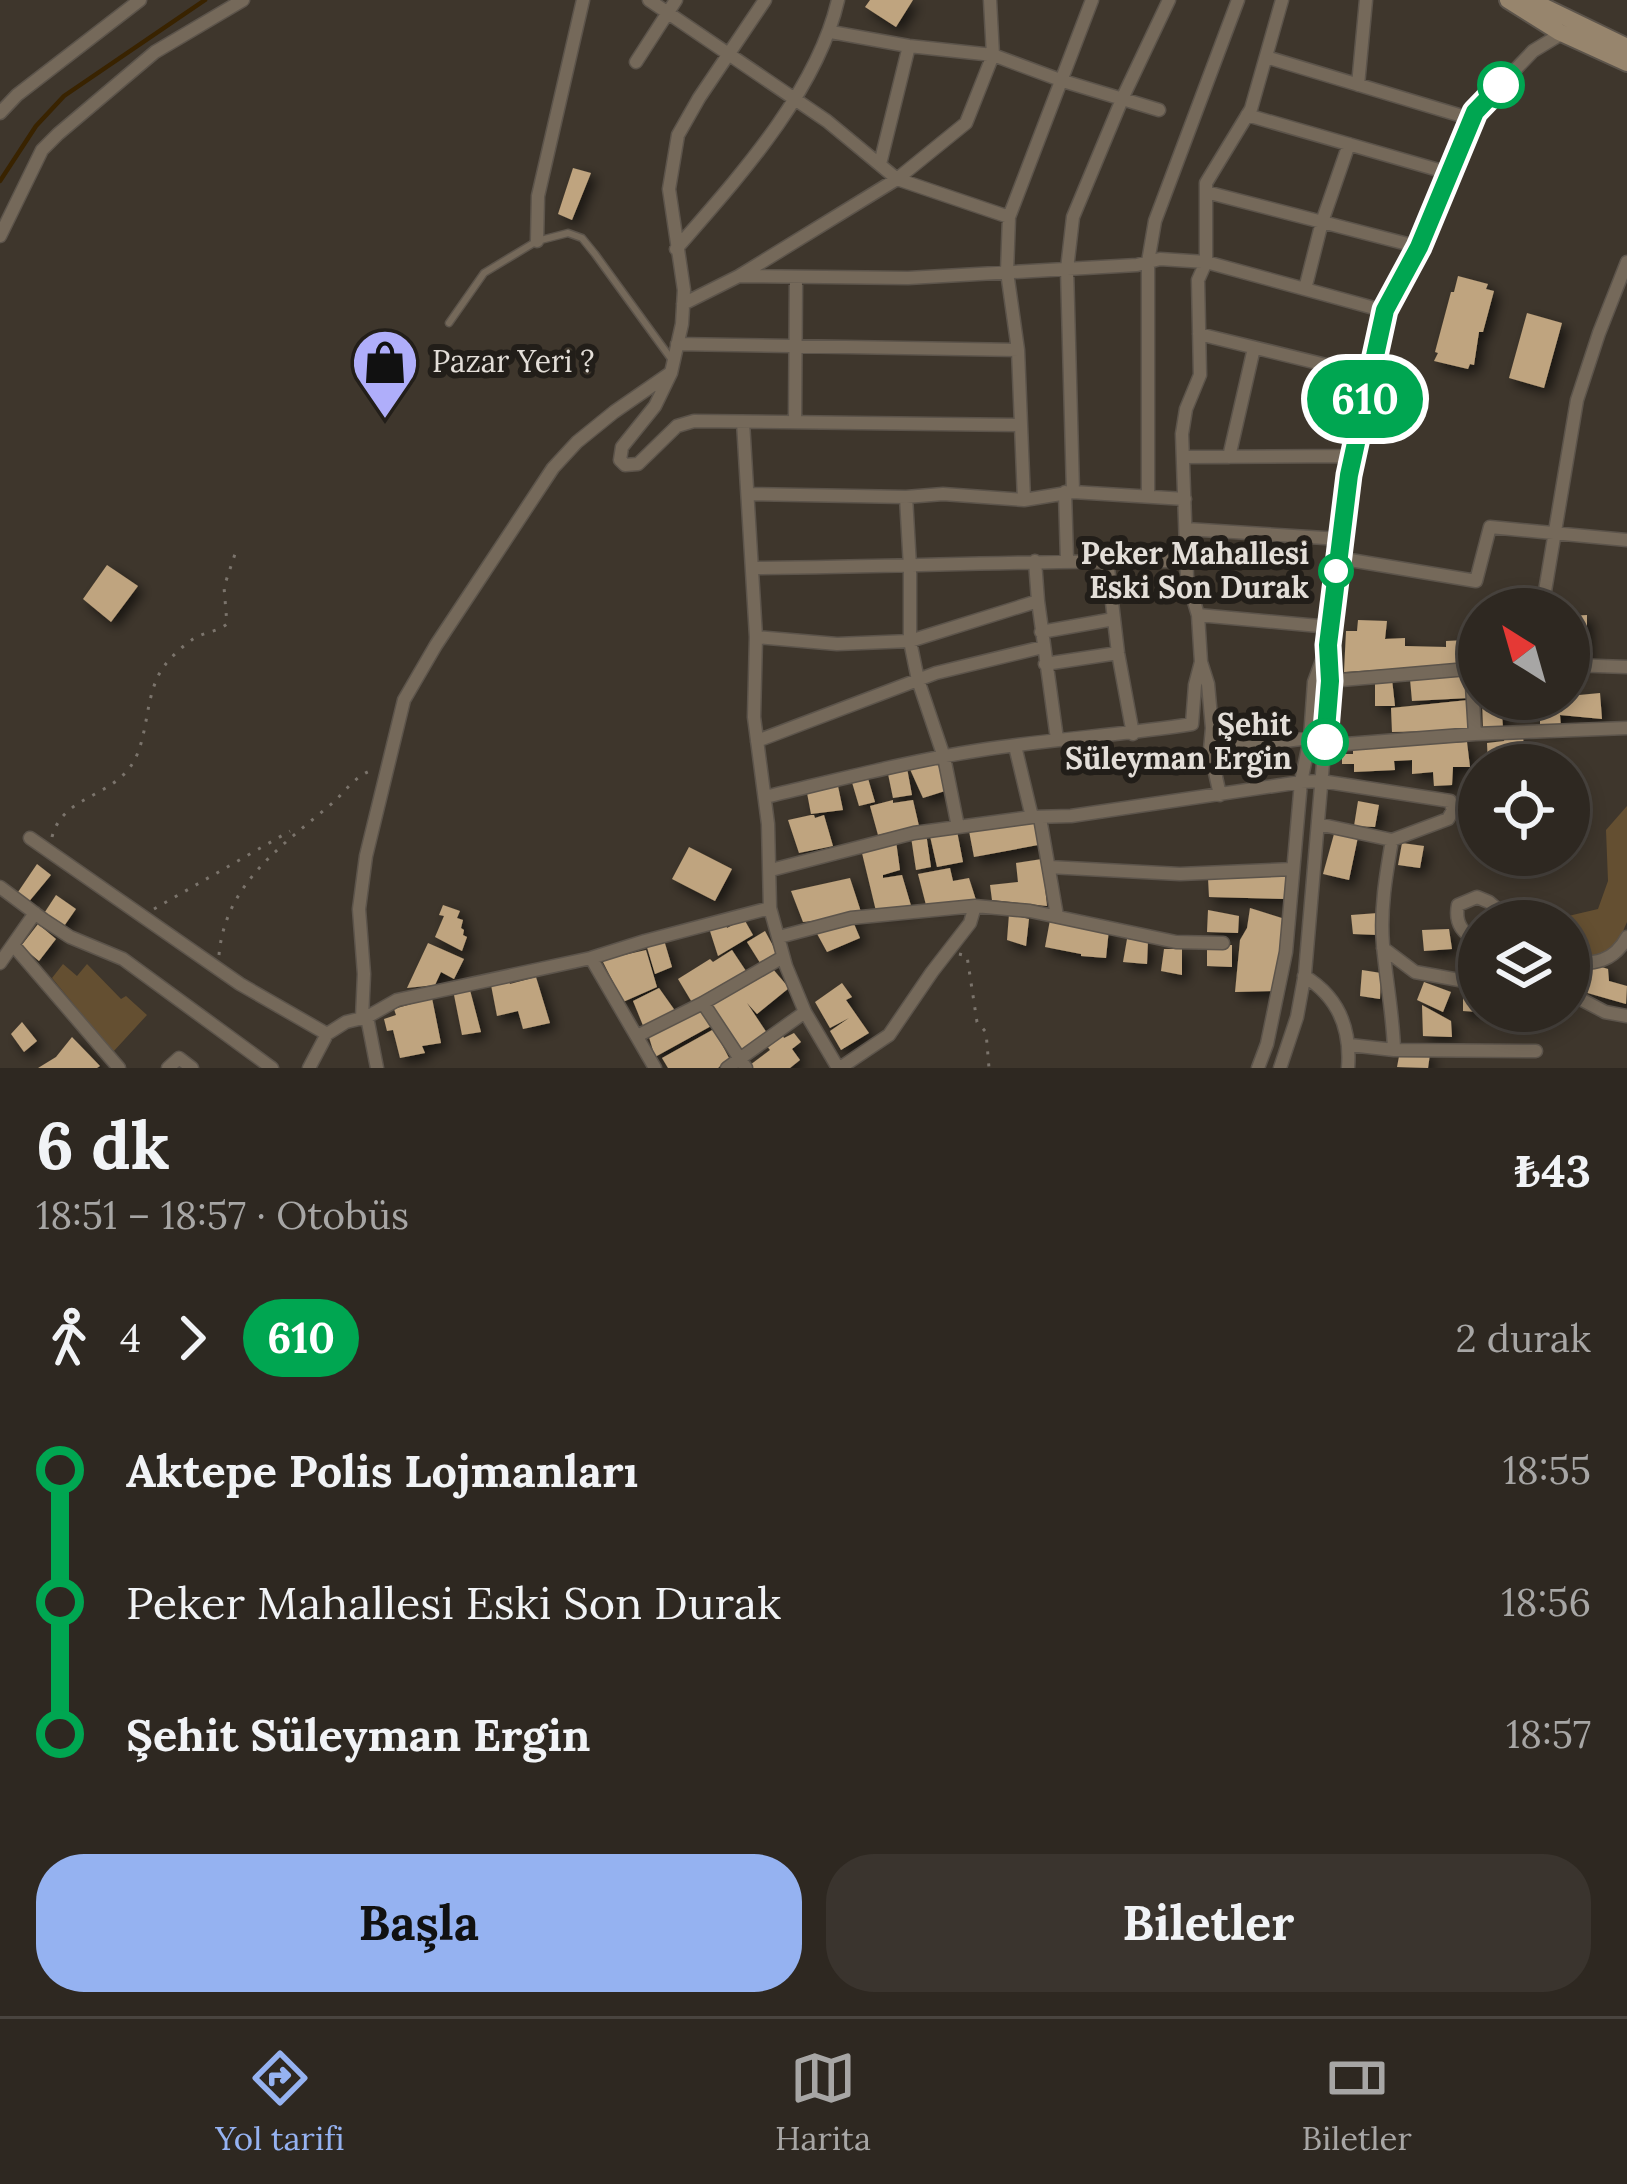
<!DOCTYPE html>
<html lang="tr">
<meta charset="utf-8">
<style>
:root{--surface:#2e2821;--page:#3a342e;--text:#f1f3f6;--muted:#a7a6a5;--line:#49443f;--accent:#95b2f1}
body{margin:0;font-family:Lora,serif;background:var(--page);color:var(--text);height:100vh;display:flex;flex-direction:column;font-size:45px;white-space:nowrap}
*{box-sizing:border-box;margin:0}
p{font-size:39px;color:var(--muted)}
.icon{flex:none;width:66px;height:66px;fill:none;stroke:currentColor;stroke-width:2;stroke-linecap:round;stroke-linejoin:round}
.map{position:relative;height:1068px;overflow:hidden}
.details{display:flex;flex-direction:column;background:var(--surface);flex:1}
.details>*{flex:none}
.badge{padding:0 24px;border-radius:39px;font-size:42px;line-height:78px}
.needle{width:78px;rotate:323deg}
.controls{position:absolute;left:1458px;top:588px;display:grid;gap:24px}
.controls a{display:grid;place-items:center;width:132px;height:132px;border-radius:50%;background:var(--surface);box-shadow:0 6px 18px #0003,0 0 0 3px var(--line);font-size:60px}
.map>.badge{position:absolute;translate:-50% -50%;box-shadow:0 0 0 6px #fff}
.legs{display:flex;align-items:center;gap:18px;height:132px;padding:0 36px;font-size:39px}
.legs p{margin-inline-start:auto}
.head{display:flex;align-items:center;justify-content:space-between;height:204px;padding:0 36px}
h1{font-size:66px;font-weight:800;line-height:90px}
.cta{display:flex;gap:24px;margin-top:auto;padding:24px 36px}
.cta a{flex:1;height:138px;border-radius:48px;background:var(--accent);color:#111;font-size:48px;font-weight:800;line-height:138px;text-align:center}
.cta a+a{background:var(--page);color:var(--text)}
ul{padding:0 36px;list-style:none}
li{display:flex;align-items:center;gap:42px;height:132px;font-size:45px}
li i{display:grid;place-items:center;width:18px;height:100%;margin:0 15px;background:currentColor}
li i::after{content:'';width:30px;height:30px;margin:-15px;border:9px solid;border-radius:50%;background:var(--surface)}
li p{margin-inline-start:auto}
li:first-child i{background:linear-gradient(#0000 50%,currentColor 0)}
li:last-child i{background:linear-gradient(currentColor 50%,#0000 0)}
.tabs{display:flex;justify-content:space-around;align-items:center;height:168px;border-top:3px solid var(--line);background:var(--surface);font-size:33px;color:var(--muted)}
.tabs a{display:grid;justify-items:center;gap:6px}
.tabs .active{color:var(--accent)}
.map>svg:first-child{display:block}
</style>
<div class="map">
<svg width="1627" height="1068" viewBox="0 0 1627 1068">
<defs>
<filter id="shadow"><feDropShadow dx="5.5" dy="5.5" stdDeviation="6" flood-color="#0009"/></filter>
</defs>
<rect width="100%" height="100%" fill="#3e362c"/>
<path fill="#644f31" d="M 1627,806 L 1627,922 L 1614,952 L 1573,960 L 1569,957 L 1569,921 L 1547,921 L 1598,909 L 1608,881 L 1606,830 Z
M 63,964 L 77,976 L 87,964 L 121,999 L 126,996 L 147,1015 L 113,1052 L 52,978 Z"/>
<g fill="none" stroke-linecap="round" stroke-linejoin="round">
<path stroke="#392300" stroke-width="4.5" d="M 0,181 L 36,126 L 64,96 L 205,0"/>
</g>
<path fill="#bfa47f" filter="url(#shadow)" d="M 870,0 L 913,0 L 896,27 L 865,7 Z
M 573,168 L 591,173 L 572,220 L 558,214 Z
M 1458,276 L 1488,284 L 1486,289 L 1494,291 L 1483,332 L 1479,332 L 1474,365 L 1470,364 L 1468,369 L 1434,361 L 1438,353 L 1435,352 L 1451,292 L 1454,292 Z
M 1527,313 L 1562,323 L 1544,388 L 1509,378 Z
M 107,565 L 138,586 L 111,622 L 83,599 Z
M 1587,615 L 1587,662 L 1569,662 L 1569,616 Z
M 1358,620 L 1387,621 L 1385,639 L 1405,638 L 1405,646 L 1446,647 L 1446,641 L 1466,640 L 1467,664 L 1344,672 L 1346,631 L 1357,631 Z
M 1445,676 L 1467,676 L 1469,698 L 1412,701 L 1410,679 Z
M 1375,679 L 1392,679 L 1395,706 L 1375,706 Z
M 1600,693 L 1602,719 L 1560,715 L 1561,728 L 1540,726 L 1540,699 L 1569,699 L 1569,696 Z
M 1482,699 L 1501,699 L 1503,728 L 1483,728 Z
M 1468,700 L 1471,730 L 1392,732 L 1391,708 Z
M 1505,737 L 1523,737 L 1526,765 L 1488,765 L 1487,743 L 1504,741 Z
M 1467,742 L 1470,767 L 1453,767 L 1452,785 L 1434,786 L 1433,772 L 1412,774 L 1412,760 L 1394,761 L 1395,770 L 1354,772 L 1354,764 L 1342,764 L 1342,754 L 1353,754 L 1353,748 Z
M 937,760 L 945,791 L 923,798 L 909,767 Z
M 907,768 L 912,795 L 893,798 L 888,774 Z
M 867,775 L 875,802 L 859,806 L 851,779 Z
M 838,786 L 843,810 L 811,814 L 807,793 Z
M 893,800 L 893,803 L 913,800 L 919,826 L 878,835 L 870,806 Z
M 1358,801 L 1379,805 L 1375,827 L 1354,826 Z
M 811,815 L 814,815 L 815,818 L 824,815 L 833,846 L 799,853 L 788,820 Z
M 1009,822 L 1009,826 L 1034,822 L 1038,845 L 974,857 L 969,831 Z
M 957,831 L 963,862 L 937,867 L 930,836 Z
M 926,833 L 931,867 L 916,870 L 911,837 Z
M 1334,834 L 1358,837 L 1349,880 L 1323,874 Z
M 896,841 L 900,870 L 883,875 L 883,878 L 902,875 L 912,909 L 876,911 L 861,849 Z
M 1402,843 L 1424,846 L 1420,868 L 1398,865 Z
M 689,847 L 732,869 L 715,901 L 672,879 Z
M 1042,859 L 1047,906 L 992,900 L 990,885 L 1018,882 L 1016,863 Z
M 37,864 L 51,875 L 27,904 L 16,895 Z
M 950,868 L 953,881 L 969,878 L 976,900 L 926,905 L 918,874 Z
M 1285,876 L 1285,899 L 1209,897 L 1208,878 Z
M 850,878 L 862,915 L 803,922 L 791,891 Z
M 56,895 L 76,909 L 62,929 L 43,915 Z
M 443,905 L 460,911 L 457,918 L 463,920 L 461,928 L 464,930 L 463,935 L 467,937 L 462,951 L 435,937 L 444,916 L 439,915 Z
M 1250,908 L 1285,919 L 1273,991 L 1235,992 L 1240,940 L 1247,928 Z
M 1208,910 L 1239,916 L 1238,933 L 1207,932 Z
M 1378,913 L 1378,935 L 1353,934 L 1351,915 Z
M 1009,914 L 1029,919 L 1026,946 L 1007,940 Z
M 744,919 L 753,935 L 718,956 L 709,928 L 725,922 L 727,928 Z
M 852,919 L 860,938 L 827,952 L 815,930 Z
M 1050,920 L 1109,929 L 1106,958 L 1081,956 L 1081,954 L 1045,947 Z
M 38,924 L 56,939 L 39,961 L 21,946 Z
M 1449,929 L 1452,949 L 1424,951 L 1422,930 Z
M 765,931 L 779,957 L 762,966 L 747,942 Z
M 1127,939 L 1148,941 L 1147,964 L 1123,962 Z
M 664,940 L 672,967 L 655,974 L 646,944 Z
M 428,943 L 464,959 L 454,979 L 441,972 L 435,985 L 407,988 Z
M 1232,945 L 1232,967 L 1207,966 L 1207,946 Z
M 1164,949 L 1182,949 L 1182,975 L 1161,971 Z
M 646,950 L 657,987 L 623,1002 L 602,960 Z
M 732,950 L 748,974 L 693,1004 L 678,979 L 710,959 L 713,962 Z
M 1592,964 L 1608,969 L 1609,981 L 1627,986 L 1626,1004 L 1584,992 Z
M 772,968 L 789,988 L 757,1014 L 747,1003 L 767,1033 L 740,1053 L 710,1006 Z
M 1362,970 L 1381,973 L 1380,999 L 1360,996 Z
M 536,977 L 550,1023 L 523,1029 L 518,1011 L 497,1016 L 491,985 L 509,980 L 510,984 Z
M 1424,982 L 1451,992 L 1443,1012 L 1417,1000 Z
M 842,983 L 852,997 L 846,1000 L 869,1033 L 841,1050 L 830,1031 L 849,1018 L 830,1028 L 815,1002 Z
M 1479,987 L 1479,1012 L 1463,1011 L 1463,988 Z
M 659,988 L 676,1012 L 644,1028 L 633,1001 Z
M 470,990 L 481,1032 L 462,1035 L 454,995 Z
M 432,998 L 441,1043 L 422,1046 L 425,1053 L 400,1058 L 393,1030 L 387,1031 L 384,1019 L 396,1015 L 394,1009 Z
M 1422,1005 L 1451,1021 L 1452,1037 L 1423,1036 Z
M 703,1007 L 713,1025 L 655,1057 L 648,1034 Z
M 22,1022 L 37,1041 L 24,1052 L 11,1034 Z
M 714,1029 L 729,1058 L 718,1068 L 668,1068 L 662,1058 Z
M 794,1033 L 801,1042 L 792,1049 L 800,1060 L 790,1068 L 753,1068 L 750,1065 L 770,1050 L 767,1046 L 782,1034 L 784,1038 Z
M 72,1037 L 100,1066 L 97,1068 L 38,1068 L 56,1057 Z
M 1400,1051 L 1430,1054 L 1428,1068 L 1397,1067 Z"/>
<g fill="none" stroke-linecap="round" stroke-linejoin="round">
<defs>
<path id="lane" d="M 449,323 L 484,273 L 537,241 L 568,233 L 582,238 L 595,254 L 672,360"/>
<path id="street" d="M 649,0 L 827,121 L 897,179 L 1009,217
M 765,0 L 699,98 L 678,135 L 669,189 L 684,290 L 682,324 L 671,373 L 655,406 L 622,447 L 620,460 L 625,465 L 638,464 L 677,426 L 694,421 L 1019,425
M 831,32 L 909,46 L 993,55 L 1063,81 L 1159,110
M 1266,57 L 1472,119
M 636,62 L 676,0
M 1358,85 L 1366,0
M 0,113 L 17,95 L 140,0
M 1247,115 L 1449,173
M 880,164 L 909,46
M 1206,192 L 1419,247
M 0,236 L 42,150 L 58,134 L 155,52 L 243,0
M 537,241 L 538,196 L 583,0
M 676,249 C 737,179 817,92 838,0
M 739,276 L 908,278 L 1137,265 L 1160,259 L 1206,262 L 1385,311
M 1305,289 L 1322,222 L 1349,144
M 683,304 L 739,276 L 897,179 L 966,123 L 993,55 L 990,0
M 1199,334 L 1371,376
M 677,344 L 1018,350
M 743,422 L 756,637 L 754,717 L 768,824 L 770,908 L 786,966 L 805,1012 L 838,1068
M 795,422 L 796,279
M 1183,457 L 1353,456
M 1229,457 L 1254,348
M 1065,492 L 1067,560
M 1073,492 L 1067,269 L 1073,217 L 1123,97 L 1169,0
M 749,494 L 906,497 L 943,494 L 1024,500 L 1073,492 L 1185,499
M 1148,495 L 1148,262 L 1155,221 L 1238,0
M 906,497 L 910,567 L 910,641 L 918,680 L 944,757 L 958,827
M 1024,500 L 1018,350 L 1007,272 L 1009,217 L 1092,0
M 1186,529 L 1340,539
M 1338,558 L 1476,581 L 1490,527 L 1627,540
M 1107,560 L 1118,653 L 1133,734
M 753,568 C 898,567 1042,560 1187,561
M 1038,601 L 1057,739
M 1542,609 L 1577,400 L 1599,333 L 1627,262
M 1198,615 L 1330,627
M 1041,632 L 1114,619
M 756,637 L 837,644 L 910,641 L 1038,601 L 1035,561
M 1045,664 L 1118,653
M 1569,665 L 1627,667
M 1471,669 L 1475,734
M 1330,681 L 1479,668
M 757,741 L 936,673 L 1043,647
M 1325,742 L 1346,744 L 1475,734 L 1627,728
M 1015,746 L 1032,817
M 1210,750 L 1310,738
M 1220,795 L 1210,750 L 1212,728 L 1208,684 L 1201,662 L 1198,615 L 1187,578 L 1182,434 L 1186,409 L 1200,375 L 1198,280 L 1206,262 L 1206,183 L 1251,109 L 1282,0
M 765,797 C 837,780 909,761 981,750 C 1052,739 1122,735 1192,724 L 1195,685 L 1201,662
M 1040,818 L 1057,916
M 1318,824 L 1392,840
M 30,838 L 240,984 L 327,1034 L 346,1022 L 367,1017 L 397,1000 L 591,958 L 645,941 L 770,908
M 1049,867 L 1180,874 L 1293,869
M 771,870 L 914,833 L 1032,817 L 1071,816 L 1301,782 L 1321,781 L 1450,801 L 1453,810 L 1448,819 L 1392,840 C 1386,875 1380,909 1383,945 C 1386,980 1393,1014 1394,1050
M 0,887 L 44,920 L 70,937 L 123,959 L 272,1068
M 779,937 L 851,918 L 975,906 L 1030,911 L 1176,942 L 1223,943
M 1479,944 C 1464,933 1454,925 1458,905 L 1477,897 L 1489,902 L 1511,921
M 14,946 L 119,1068
M 1383,948 L 1415,972 L 1459,980 L 1479,979
M 591,958 L 655,1068
M 1569,962 C 1595,965 1614,961 1627,937
M 0,963 L 35,913
M 1304,976 C 1339,997 1351,1030 1348,1068
M 1569,993 L 1605,1012 L 1627,1016
M 703,1003 L 746,1068
M 367,1017 L 377,1068
M 362,1018 L 364,974 L 359,909 L 366,856 L 404,700 L 436,645 L 553,468 L 577,442 L 614,412 L 669,374
M 637,1036 L 703,1003 L 783,957
M 1350,1045 L 1394,1050 L 1536,1051
M 168,1068 L 179,1058 L 192,1068
M 309,1068 L 327,1034
M 727,1068 L 805,1012
M 840,1068 L 889,1035 L 932,972 L 970,923 L 975,906
M 1258,1068 L 1267,1044 L 1286,952 L 1301,782 L 1310,738 L 1314,682 L 1325,652
M 1280,1068 L 1297,1017 L 1305,973 L 1330,681 L 1327,645 L 1349,475 L 1385,311 L 1419,247 L 1475,112 L 1533,51 L 1566,31"/>
<path id="secondary" d="M 1508,0 L 1559,32 L 1627,63
M 1530,0 L 1627,47"/>
</defs>
<use href="#lane" stroke="#5c544b" stroke-width="9"/>
<use href="#street" stroke="#5c544b" stroke-width="15"/>
<use href="#secondary" stroke="#5c544b" stroke-width="20"/>
<path stroke="#7b746c" stroke-width="3" stroke-dasharray="3 9" stroke-linecap="butt" d="M 52,837 C 61,802 96,799 121,777 C 153,750 140,697 165,665 C 172,656 184,645 193,639 C 204,632 217,632 227,624 L 224,587 L 236,551
M 154,909 L 290,831
M 959,954 L 967,956 L 977,1022 L 986,1032 L 989,1068
M 219,955 C 225,885 279,848 329,806 C 344,794 353,777 372,770"/>
<use href="#lane" stroke="#75695a" stroke-width="6"/>
<use href="#street" stroke="#75695a" stroke-width="12"/>
<use href="#secondary" stroke="#97856d" stroke-width="16"/>
</g>
<g fill="none" stroke-linecap="round" stroke-linejoin="round">
<defs>
<path id="line-1" d="M 1325,742 L 1330,681 L 1328,645 L 1349,475 L 1385,310 L 1419,247 L 1475,112 L 1501,85"/>
</defs>
<use href="#line-1" stroke="#fff" stroke-width="27"/>
<use href="#line-1" stroke="#00a651" stroke-width="18"/>
</g>
<defs>
<symbol id="shop-pin" viewBox="-11 -11 22 30"><path d="M0 17L-7.5 6A9.5 9.5 0 1 1 7.5 6Z" fill="#afaefa" stroke="#221e19"/><path d="M-5-2.5h2.3a2.7 3.5 0 0 1 5.4 0H5L5.5 6h-11ZM-1.5-2.5h3a1.5 2.3 0 0 0-3 0Z" fill="#111"/></symbol>
</defs>
<g fill-rule="evenodd">
<use href="#shop-pin" x="347" y="324" width="76" height="104"/>
</g>
<g fill="#fff" stroke="#00a651" stroke-width="6">
<circle cx="1501" cy="85" r="21"/>
<circle cx="1336" cy="571" r="15"/>
<circle cx="1325" cy="742" r="21"/>
</g>
<g text-anchor="middle" stroke-width="12" stroke-linejoin="round" paint-order="stroke">
<g font-size="30" fill="#e3ded8" stroke="#221e19" text-anchor="start">
<text x="432" y="372">Pazar Yeri ?</text>
</g>
<g font-size="30" font-weight="bold" fill="#e3ded8" stroke="#221e19" text-anchor="end">
<text x="1309" y="564">Peker Mahallesi<tspan x="1309" dy="34">Eski Son Durak</tspan></text>
<text x="1292" y="735">Şehit<tspan x="1292" dy="34">Süleyman Ergin</tspan></text>
</g>
</g>
</svg>
<div class="controls">
<a><svg class="needle" viewBox="-14 -14 28 28"><path d="M0-13l5 13h-10z" fill="#e53935"/><path d="M0 13l5-13h-10z" fill="#a7a6a5"/></svg></a>
<a><svg class="icon" aria-label="locate" viewBox="0 0 24 24"><circle cx="12" cy="12" r="6"/><path d="M12 2v4M12 18v4M2 12h4M18 12h4"/></svg></a>
<a><svg class="icon" aria-label="layers" viewBox="0 0 24 24"><path d="M12 4l9 5-9 5-9-5zM3 14l9 5 9-5"/></svg></a>
</div>
<b class="badge" style="left:1365px;top:399px;background:#00a651;color:#fff">610</b>
</div>
<section class="details">
<div class="head"><div><h1>6 dk</h1><p>18:51 – 18:57 · Otobüs</p></div><b>₺43</b></div>
<div class="legs"><svg class="icon" aria-label="walk" viewBox="0 0 24 24"><circle cx="13" cy="4" r="2"/><path d="M13 8l-2 6 4 7M11 14l-3 7M7 12l3-4h3l4 4"/></svg>4<svg class="icon" aria-label="forward" viewBox="0 0 24 24"><path d="M9 5l7 7-7 7"/></svg><b class="badge" style="background:#00a651;color:#fff">610</b><p>2 durak</p></div>
<ul>
<li><i style="color:#00a651"></i><b>Aktepe Polis Lojmanları</b><p>18:55</p></li>
<li><i style="color:#00a651"></i><span>Peker Mahallesi Eski Son Durak</span><p>18:56</p></li>
<li><i style="color:#00a651"></i><b>Şehit Süleyman Ergin</b><p>18:57</p></li>
</ul>
<div class="cta"><a>Başla</a><a>Biletler</a></div>
</section>
<nav class="tabs">
<a class="active"><svg class="icon" aria-label="directions" viewBox="0 0 24 24"><path d="M12 3l9 9-9 9-9-9zM9 14v-3h6M13 9l2 2-2 2"/></svg>Yol tarifi</a>
<a><svg class="icon" aria-label="map" viewBox="0 0 24 24"><path d="M3 6l6-2 6 2 6-2v14l-6 2-6-2-6 2zM9 4v14M15 6v14"/></svg>Harita</a>
<a><svg class="icon" aria-label="tickets" viewBox="0 0 24 24"><path d="M3 7h18v10H3zM15 7v10"/></svg>Biletler</a>
</nav>
